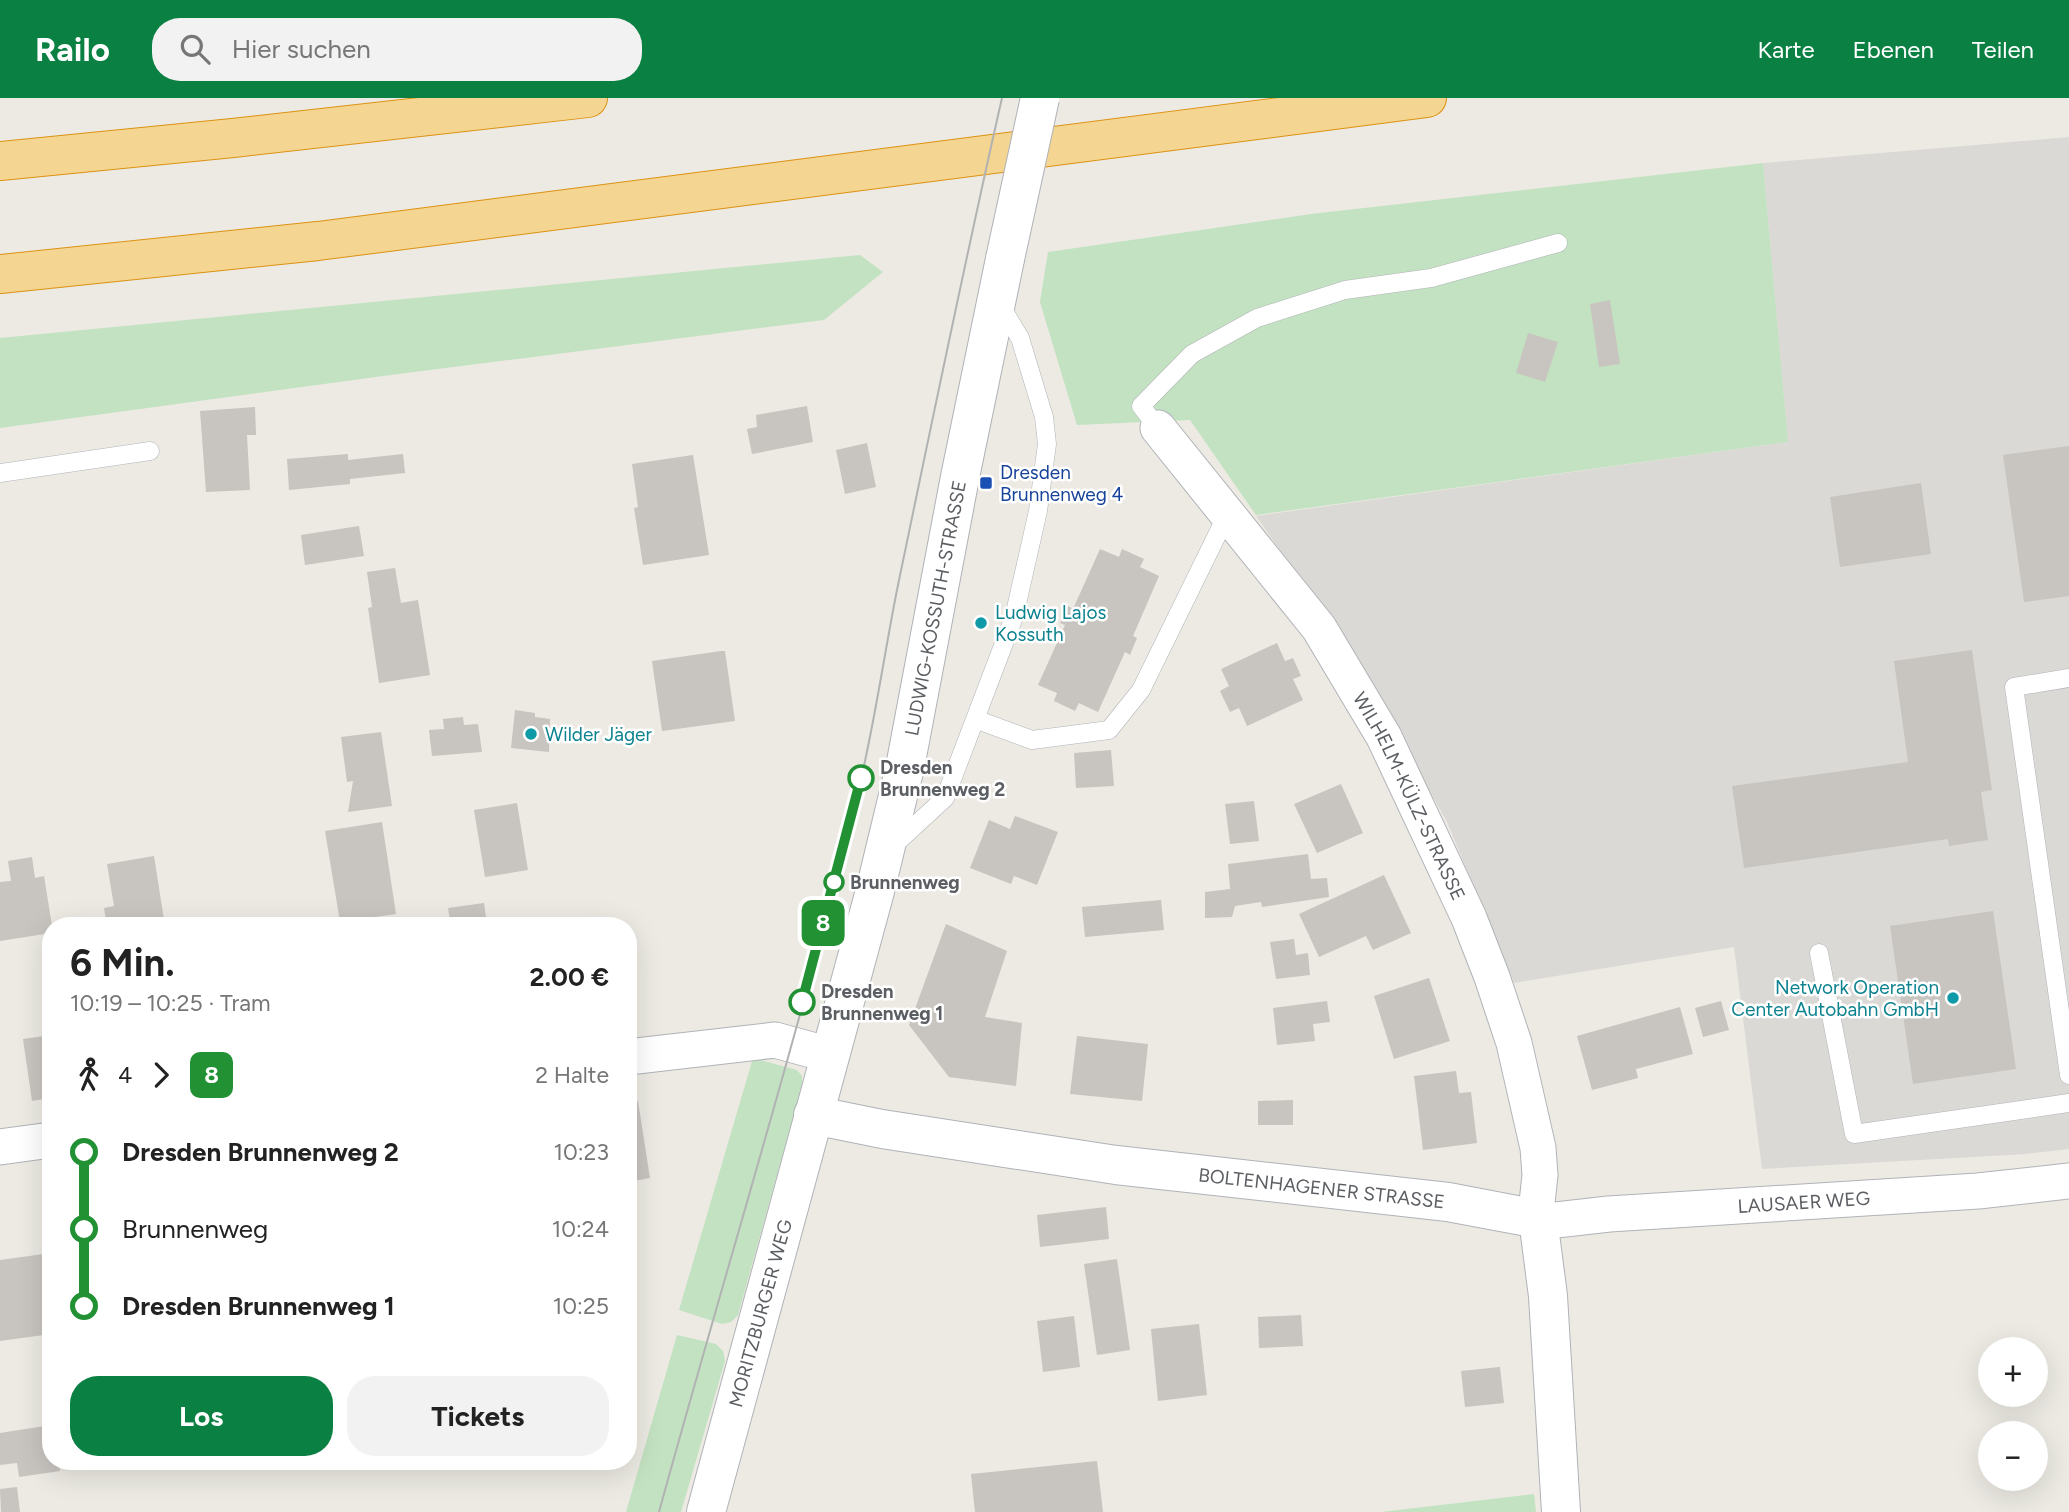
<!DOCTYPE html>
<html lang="de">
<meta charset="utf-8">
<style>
:root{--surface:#fff;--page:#f2f2f2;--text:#222;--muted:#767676;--accent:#0b8043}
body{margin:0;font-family:Figtree,sans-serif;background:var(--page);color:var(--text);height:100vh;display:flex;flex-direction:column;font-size:26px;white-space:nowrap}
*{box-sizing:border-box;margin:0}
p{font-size:23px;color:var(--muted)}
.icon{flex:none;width:38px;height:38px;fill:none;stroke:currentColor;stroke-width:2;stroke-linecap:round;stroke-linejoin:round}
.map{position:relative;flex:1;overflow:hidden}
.sheet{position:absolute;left:42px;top:819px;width:595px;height:553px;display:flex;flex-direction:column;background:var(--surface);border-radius:28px;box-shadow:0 7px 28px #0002}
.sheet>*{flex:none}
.badge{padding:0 14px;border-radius:10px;font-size:24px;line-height:46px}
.buttons{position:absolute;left:1978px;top:1239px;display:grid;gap:14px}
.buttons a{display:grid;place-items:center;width:70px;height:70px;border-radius:50%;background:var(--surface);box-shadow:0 7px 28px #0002;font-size:35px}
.map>.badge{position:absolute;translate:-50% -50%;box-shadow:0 0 0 4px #fff}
.legs{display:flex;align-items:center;gap:10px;height:77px;padding:0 28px;font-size:23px}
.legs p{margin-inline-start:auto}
.overview{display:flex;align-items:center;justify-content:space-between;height:119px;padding:0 28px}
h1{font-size:38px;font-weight:700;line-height:52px}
.cta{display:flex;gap:14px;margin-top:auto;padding:14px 28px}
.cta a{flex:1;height:80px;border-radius:28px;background:var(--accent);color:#fff;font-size:28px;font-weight:700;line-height:80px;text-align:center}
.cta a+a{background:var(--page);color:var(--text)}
ul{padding:0 28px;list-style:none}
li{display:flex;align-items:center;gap:24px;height:77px;font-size:26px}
li i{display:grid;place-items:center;width:10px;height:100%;margin:0 9px;background:currentColor}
li i::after{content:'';width:18px;height:18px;margin:-9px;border:5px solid;border-radius:50%;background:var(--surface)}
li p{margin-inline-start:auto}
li:first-child i{background:linear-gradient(#0000 50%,currentColor 0)}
li:last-child i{background:linear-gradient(currentColor 50%,#0000 0)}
header{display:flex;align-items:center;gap:42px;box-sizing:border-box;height:98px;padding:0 35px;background:var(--accent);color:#fff}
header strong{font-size:33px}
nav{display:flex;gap:38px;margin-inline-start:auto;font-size:24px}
.search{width:490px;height:63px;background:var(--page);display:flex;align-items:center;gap:18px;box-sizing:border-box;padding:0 24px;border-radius:28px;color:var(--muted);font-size:26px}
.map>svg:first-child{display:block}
</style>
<header>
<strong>Railo</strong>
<div class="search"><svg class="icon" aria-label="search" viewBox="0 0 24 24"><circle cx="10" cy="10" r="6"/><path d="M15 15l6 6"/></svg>Hier suchen</div>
<nav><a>Karte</a><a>Ebenen</a><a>Teilen</a></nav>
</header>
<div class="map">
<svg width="2069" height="1414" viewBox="0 0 2069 1414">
<rect width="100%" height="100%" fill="#eceae3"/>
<path fill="#dbd9d5" d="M 2069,39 L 2069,1051 L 2026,1056 L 1762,1071 L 1734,849 L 1514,885 L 1447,724 L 1351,553 L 1256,418 L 1788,344 L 1763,65 Z"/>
<path fill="#c3e2c1" d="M 1763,65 L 1788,344 L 1256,417 L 1190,322 L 1077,327 L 1040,204 L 1048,154 L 1311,116 Z
M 860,157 L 883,174 L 824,222 L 383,278 L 0,330 L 0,240 Z
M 753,960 L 797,972 L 802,978 L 802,987 L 738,1217 L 731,1224 L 722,1226 L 679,1212 Z
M 677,1237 L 716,1246 L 723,1253 L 725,1263 L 681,1414 L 626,1414 Z
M 1534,1396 L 1536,1414 L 1381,1414 Z"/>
<path fill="#c8c4c0" d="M 1610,202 L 1620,266 L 1599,269 L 1590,206 Z
M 1528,235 L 1558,244 L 1545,284 L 1516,275 Z
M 807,308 L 813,344 L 752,356 L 747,331 L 757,329 L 756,317 Z
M 255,309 L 256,337 L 247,337 L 250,392 L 206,394 L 200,313 Z
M 867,345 L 876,389 L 845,396 L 836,352 Z
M 2069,348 L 2069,498 L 2024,504 L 2003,357 Z
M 348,356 L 348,362 L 403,356 L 405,375 L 350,381 L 350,386 L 289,392 L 287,361 Z
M 693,357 L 709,457 L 643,467 L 634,410 L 638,409 L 632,366 Z
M 1921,385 L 1931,456 L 1840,469 L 1830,399 Z
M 359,428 L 364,458 L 305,467 L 301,437 Z
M 1100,451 L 1119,459 L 1122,451 L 1144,461 L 1140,469 L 1159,478 L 1133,538 L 1137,540 L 1130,557 L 1125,554 L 1098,614 L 1079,605 L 1075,613 L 1054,603 L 1057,595 L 1038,587 L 1065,527 L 1060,525 L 1068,508 L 1073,511 Z
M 395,470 L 401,505 L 418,502 L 430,577 L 379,585 L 368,510 L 372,509 L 367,474 Z
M 1277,545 L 1285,563 L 1293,560 L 1301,578 L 1293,581 L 1303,602 L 1247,628 L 1239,610 L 1230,614 L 1220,593 L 1229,588 L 1221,571 Z
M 1972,552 L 1992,692 L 1981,694 L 1988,742 L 1949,748 L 1948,741 L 1744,770 L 1732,688 L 1908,664 L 1894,563 Z
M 721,553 L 725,553 L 735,623 L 662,633 L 652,563 Z
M 515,612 L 535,615 L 535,619 L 550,621 L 549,654 L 511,650 Z
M 463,619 L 464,627 L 478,626 L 482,654 L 432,658 L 429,632 L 444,631 L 443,621 Z
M 381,634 L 392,708 L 348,714 L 353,683 L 347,684 L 341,639 Z
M 1111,652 L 1114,688 L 1076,690 L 1074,655 Z
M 1341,686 L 1363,735 L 1317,755 L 1294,706 Z
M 1254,703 L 1259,743 L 1230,746 L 1225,706 Z
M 517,705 L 528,772 L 485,779 L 474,712 Z
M 1015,718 L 1058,734 L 1037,787 L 1014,778 L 1011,786 L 970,770 L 989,722 L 1010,731 Z
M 382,724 L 396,816 L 340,824 L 325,733 Z
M 1308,756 L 1311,781 L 1327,780 L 1329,799 L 1262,809 L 1261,804 L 1235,808 L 1232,819 L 1205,820 L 1205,794 L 1230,791 L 1228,766 Z
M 154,758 L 165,828 L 107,828 L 104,810 L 114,808 L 107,766 Z
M 32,759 L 35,780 L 44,778 L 52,828 L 51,828 L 51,835 L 0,843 L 0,784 L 11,783 L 8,763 Z
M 1384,777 L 1411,835 L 1373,852 L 1366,838 L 1319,859 L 1299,816 Z
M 1161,802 L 1164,832 L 1085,839 L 1082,809 Z
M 484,805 L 487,826 L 451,828 L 448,810 Z
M 1993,813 L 2016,971 L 1913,986 L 1890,828 Z
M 946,826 L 1007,853 L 985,919 L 1022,925 L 1016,988 L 949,979 L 909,927 Z
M 1294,841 L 1296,857 L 1308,855 L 1310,877 L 1276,881 L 1270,844 Z
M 1429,880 L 1450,943 L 1394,961 L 1374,898 Z
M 1327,903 L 1330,924 L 1313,926 L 1315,943 L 1277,947 L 1273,910 Z
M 1721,903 L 1729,932 L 1703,939 L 1695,910 Z
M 1680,909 L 1693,956 L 1636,971 L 1638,980 L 1592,992 L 1577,938 Z
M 51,937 L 51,1000 L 32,1003 L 23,941 Z
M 1077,938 L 1148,946 L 1142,1003 L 1070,996 Z
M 1456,973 L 1459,995 L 1471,994 L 1477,1045 L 1423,1052 L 1414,978 Z
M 1293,1002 L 1293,1027 L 1258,1027 L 1258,1003 Z
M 638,1003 L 650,1080 L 628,1084 L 628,1005 Z
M 1106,1109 L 1109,1141 L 1040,1149 L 1037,1117 Z
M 51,1155 L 51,1236 L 0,1243 L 0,1162 Z
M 1117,1161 L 1130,1252 L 1097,1257 L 1084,1166 Z
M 1301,1217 L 1303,1248 L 1259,1250 L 1258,1219 Z
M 1074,1218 L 1080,1269 L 1043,1274 L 1037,1223 Z
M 1199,1226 L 1207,1297 L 1158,1303 L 1151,1231 Z
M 1500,1269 L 1504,1305 L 1465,1309 L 1461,1273 Z
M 51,1327 L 51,1363 L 59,1363 L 60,1373 L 19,1379 L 17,1365 L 0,1367 L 0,1335 Z
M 1097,1363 L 1103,1414 L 975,1414 L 971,1376 Z
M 17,1389 L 20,1414 L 1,1414 L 0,1391 Z"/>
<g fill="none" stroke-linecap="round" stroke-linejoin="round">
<defs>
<path id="lane" d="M 1158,330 L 1141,308 L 1192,256 L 1257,220 L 1345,192 L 1431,180 L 1558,145
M 0,375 L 150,353
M 2069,580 L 2014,589 L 2069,977
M 975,621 L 1032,642 L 1109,632 L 1141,592 L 1221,429 L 1230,421
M 894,747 L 945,700 L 1014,519 L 1038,413 L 1047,346 L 1044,319 L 1020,240 L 1000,207
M 1819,855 L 1854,1036 L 2069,1005"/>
<g id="street">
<path id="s1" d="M 1158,330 L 1319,530 L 1384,639 L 1469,820 L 1492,879 L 1514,945 L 1538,1050 L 1540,1077 L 1537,1105 L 1538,1121 L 1556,1122 L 1609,1116 L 1978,1093 L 2069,1083"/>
<path d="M 628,959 L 775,942 L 830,957"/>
<path d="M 0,1049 L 51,1042"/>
</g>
<g id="secondary">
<path id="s2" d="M 813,1017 L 882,1031 L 1116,1067 L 1448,1104 L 1538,1121 L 1548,1198 L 1561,1414"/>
<path id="s3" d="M 706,1414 L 875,793 L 905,669 L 960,379 L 1005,161"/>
</g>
<path id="highway" d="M 0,63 L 233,40 L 588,0
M 0,176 L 318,143 L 1427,0"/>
</defs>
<use href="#lane" stroke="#b0b3b7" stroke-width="19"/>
<use href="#street" stroke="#b0b3b7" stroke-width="37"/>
<use href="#secondary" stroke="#afb2b7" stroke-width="40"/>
<use href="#highway" stroke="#dc9212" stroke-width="40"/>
<use href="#lane" stroke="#fff" stroke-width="18"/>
<use href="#street" stroke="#fff" stroke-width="35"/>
<use href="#secondary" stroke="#fff" stroke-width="38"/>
<use href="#highway" stroke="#f4d592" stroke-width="38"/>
<path stroke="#b1b2b2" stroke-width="2" d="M 659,1414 C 726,1170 802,927 861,681 C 876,617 885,551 898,487 C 932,324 965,162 1002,0"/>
<defs>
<path id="secondary-bridge" d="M 1005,161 L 1040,0"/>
</defs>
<use href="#secondary-bridge" stroke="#afb2b7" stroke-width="40" stroke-linecap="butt"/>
<use href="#secondary-bridge" stroke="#fff" stroke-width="38"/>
</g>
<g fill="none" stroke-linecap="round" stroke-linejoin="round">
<defs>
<path id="line-1" d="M 802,904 L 861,680"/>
</defs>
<use href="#line-1" stroke="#fff" stroke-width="16"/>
<use href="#line-1" stroke="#229133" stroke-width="10"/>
</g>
<rect fill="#1a4fb4" stroke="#fff" stroke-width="2.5" x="979" y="378" width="14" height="14" rx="3.5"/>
<g fill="#0f9aa8" stroke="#fff" stroke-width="2.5">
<circle cx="981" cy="525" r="7"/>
<circle cx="531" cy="636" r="7"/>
<circle cx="1953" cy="900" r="7"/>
</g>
<g fill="#fff" stroke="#229133" stroke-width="3.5">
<circle cx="861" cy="680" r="12"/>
<circle cx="834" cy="784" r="9"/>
<circle cx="802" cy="904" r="12"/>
</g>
<g text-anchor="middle" stroke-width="5" stroke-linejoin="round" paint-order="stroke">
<g font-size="19" fill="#164399" stroke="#fff" text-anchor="start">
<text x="1000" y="381">Dresden<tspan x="1000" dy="22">Brunnenweg 4</tspan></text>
</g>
<g font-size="19" fill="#5b5e62" stroke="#fff">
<text dy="7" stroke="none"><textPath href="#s3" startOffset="933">LUDWIG-KOSSUTH-STRASSE</textPath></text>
<text dy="7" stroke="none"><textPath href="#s1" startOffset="448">WILHELM-KÜLZ-STRASSE</textPath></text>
<text dy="7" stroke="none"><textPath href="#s2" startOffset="514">BOLTENHAGENER STRASSE</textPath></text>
<text dy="7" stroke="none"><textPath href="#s1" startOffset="1162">LAUSAER WEG</textPath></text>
<text dy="7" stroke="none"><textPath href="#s3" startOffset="206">MORITZBURGER WEG</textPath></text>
</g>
<g font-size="19" fill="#0d838f" stroke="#fff" text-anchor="start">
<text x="995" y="521">Ludwig Lajos<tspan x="995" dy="22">Kossuth</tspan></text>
<text x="545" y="643">Wilder Jäger</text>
<text x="1939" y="896" text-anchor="end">Network Operation<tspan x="1939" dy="22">Center Autobahn GmbH</tspan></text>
</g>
<g font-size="19" font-weight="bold" fill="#5b5e62" stroke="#fff" text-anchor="start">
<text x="880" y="676">Dresden<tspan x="880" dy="22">Brunnenweg 2</tspan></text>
<text x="850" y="791">Brunnenweg</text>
<text x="821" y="900">Dresden<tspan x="821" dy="22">Brunnenweg 1</tspan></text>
</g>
</g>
</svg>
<div class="buttons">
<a>+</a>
<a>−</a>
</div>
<b class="badge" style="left:823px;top:825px;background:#229133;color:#fff">8</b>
<section class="sheet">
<div class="overview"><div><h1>6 Min.</h1><p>10:19 – 10:25 · Tram</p></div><b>2.00 €</b></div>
<div class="legs"><svg class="icon" aria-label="walk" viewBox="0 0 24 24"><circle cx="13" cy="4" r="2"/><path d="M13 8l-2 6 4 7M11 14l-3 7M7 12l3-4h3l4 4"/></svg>4<svg class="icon" aria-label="forward" viewBox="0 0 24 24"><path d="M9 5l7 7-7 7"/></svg><b class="badge" style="background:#229133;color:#fff">8</b><p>2 Halte</p></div>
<ul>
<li><i style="color:#229133"></i><b>Dresden Brunnenweg 2</b><p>10:23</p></li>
<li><i style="color:#229133"></i><span>Brunnenweg</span><p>10:24</p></li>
<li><i style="color:#229133"></i><b>Dresden Brunnenweg 1</b><p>10:25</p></li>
</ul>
<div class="cta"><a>Los</a><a>Tickets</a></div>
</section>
</div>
